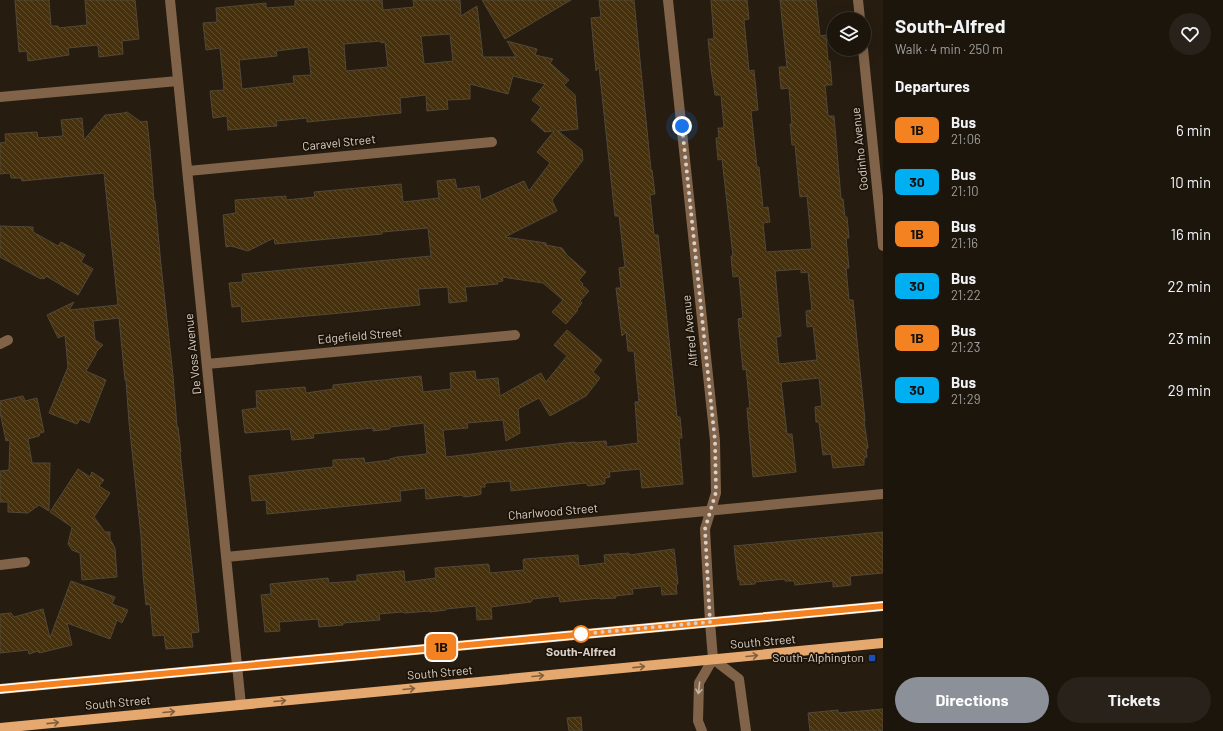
<!DOCTYPE html>
<meta charset="utf-8">
<style>
:root{--surface:#1c150c;--page:#29221a;--text:#f1f3f6;--muted:#a09f9d;--line:#3a342d;--accent:#8c9099}
body{margin:0;font-family:Barlow,sans-serif;background:var(--page);color:var(--text);height:100vh;display:flex;flex-direction:column;font-size:15px;white-space:nowrap}
*{box-sizing:border-box;margin:0}
p{font-size:13px;color:var(--muted)}
.icon{flex:none;width:22px;height:22px;fill:none;stroke:currentColor;stroke-width:2;stroke-linecap:round;stroke-linejoin:round}
.map{position:relative;flex:1;overflow:hidden}
.drawer{display:flex;flex-direction:column;background:var(--surface);width:340px}
.drawer>*{flex:none}
.badge{padding:0 8px;border-radius:6px;font-size:14px;line-height:26px}
.fabs{position:absolute;left:827px;top:12px;display:grid;gap:8px}
.fabs a{display:grid;place-items:center;width:44px;height:44px;border-radius:50%;background:var(--surface);box-shadow:0 4px 16px #0002,0 0 0 1px var(--line);font-size:20px}
.you{position:absolute;width:20px;height:20px;margin:-10px;border:3px solid #fff;border-radius:50%;background:#1a73e8;box-shadow:0 0 0 6px #1a73e833}
.map>.badge{position:absolute;translate:-50% -50%;box-shadow:0 0 0 2px #fff}
h2{padding:0 12px;font-size:15px;line-height:36px}
.round{display:grid;place-items:center;flex:none;width:42px;height:42px;border-radius:21px;background:var(--page)}
.overview{display:flex;align-items:center;justify-content:space-between;height:68px;padding:0 12px}
h1{font-size:19px;font-weight:700;line-height:30px}
.button{display:flex;gap:8px;margin-top:auto;padding:8px 12px}
.button a{flex:1;height:46px;border-radius:24px;background:var(--accent);color:#fff;font-size:16px;font-weight:700;line-height:46px;text-align:center}
.button a+a{background:var(--page);color:var(--text)}
ul{padding:0;list-style:none}
li{display:flex;align-items:center;gap:12px;height:52px;padding:0 12px}
li div{flex:1}
li b{display:block;font-size:15px}
li em{font-style:normal}
li .badge{min-width:44px;font-weight:700;text-align:center}
main{display:flex;flex:1;min-height:0}
.map>svg:first-child{display:block}
</style>
<main>
<div class="map">
<svg width="883" height="731" viewBox="0 0 883 731">
<defs>
<pattern id="building-back-hatch" width="6" height="6" patternUnits="userSpaceOnUse"><rect width="6" height="6" fill="#47310c"/><path d="M-1 5l2 2M0 0l6 6M5-1l2 2" fill="none" stroke="#614e2e"/></pattern>
</defs>
<rect width="100%" height="100%" fill="#261c10"/>
<path fill="url(#building-back-hatch)" stroke="#514839" fill-rule="evenodd" d="M 15,0 L 49,0 L 51,26 L 58,26 L 59,28 L 87,25 L 85,0 L 135,0 L 139,39 L 122,41 L 123,54 L 99,57 L 98,45 L 68,48 L 69,55 L 28,61 L 27,51 L 19,52 Z
M 295,0 L 382,0 L 383,10 L 414,7 L 413,0 L 460,0 L 461,16 L 477,6 L 483,57 L 516,57 L 507,41 L 537,49 L 535,55 L 553,59 L 550,63 L 569,80 L 564,85 L 575,95 L 578,129 L 558,131 L 582,150 L 583,160 L 552,200 L 557,211 L 505,237 L 546,243 L 546,245 L 562,248 L 567,255 L 586,272 L 579,280 L 583,284 L 582,285 L 589,291 L 580,301 L 582,303 L 577,309 L 578,310 L 566,324 L 552,312 L 563,300 L 543,283 L 502,277 L 503,281 L 497,282 L 498,284 L 465,287 L 467,301 L 449,303 L 448,287 L 418,289 L 420,305 L 351,312 L 242,322 L 241,306 L 232,307 L 229,283 L 243,282 L 242,274 L 431,256 L 428,228 L 382,232 L 382,234 L 275,244 L 274,238 L 248,251 L 231,246 L 226,247 L 223,215 L 236,213 L 235,200 L 286,196 L 286,200 L 315,197 L 314,192 L 401,184 L 403,202 L 439,198 L 437,181 L 455,179 L 457,189 L 479,186 L 481,200 L 524,181 L 529,191 L 550,163 L 537,152 L 554,131 L 545,132 L 531,120 L 541,107 L 532,100 L 545,84 L 513,76 L 508,94 L 470,84 L 470,99 L 447,100 L 448,109 L 427,111 L 426,95 L 400,98 L 401,113 L 307,122 L 307,118 L 276,121 L 277,126 L 228,130 L 227,116 L 213,118 L 210,91 L 224,90 L 220,48 L 206,50 L 203,23 L 217,22 L 216,8 L 266,3 L 266,8 L 295,6 ZM 450,34 L 453,61 L 424,64 L 421,36 ZM 381,41 L 381,43 L 385,42 L 388,67 L 346,71 L 344,44 ZM 308,47 L 311,75 L 293,76 L 294,83 L 242,89 L 239,60 L 277,56 L 276,51 Z
M 482,0 L 571,0 L 505,39 Z
M 599,0 L 634,0 L 651,170 L 652,170 L 655,194 L 650,195 L 654,235 L 658,235 L 677,417 L 680,417 L 682,438 L 679,438 L 683,484 L 642,488 L 640,469 L 609,472 L 610,477 L 605,478 L 605,483 L 604,484 L 588,486 L 586,483 L 511,491 L 510,481 L 485,483 L 485,487 L 481,487 L 481,494 L 478,495 L 465,497 L 461,495 L 426,499 L 425,488 L 400,491 L 401,501 L 267,514 L 266,500 L 252,501 L 249,476 L 333,467 L 333,460 L 364,458 L 365,463 L 390,460 L 390,459 L 397,457 L 427,454 L 424,423 L 390,427 L 390,429 L 373,431 L 373,428 L 313,434 L 314,438 L 292,440 L 290,429 L 245,433 L 242,410 L 257,408 L 256,391 L 305,387 L 306,393 L 333,389 L 333,385 L 421,376 L 423,392 L 451,389 L 450,373 L 475,371 L 476,380 L 498,378 L 500,396 L 541,373 L 546,382 L 567,356 L 554,345 L 567,330 L 602,360 L 593,372 L 600,378 L 586,396 L 550,416 L 539,398 L 518,409 L 520,433 L 506,441 L 503,420 L 467,423 L 468,428 L 443,430 L 446,457 L 575,442 L 575,443 L 606,441 L 607,447 L 638,443 L 635,402 L 639,402 L 634,351 L 628,351 L 626,332 L 622,336 L 616,288 L 621,288 L 619,268 L 625,267 L 619,216 L 615,216 L 599,67 L 596,71 L 591,18 L 601,17 Z
M 711,0 L 747,0 L 749,19 L 744,20 L 749,71 L 754,70 L 758,110 L 751,111 L 757,167 L 759,167 L 763,208 L 768,207 L 770,222 L 763,223 L 766,252 L 812,249 L 807,196 L 800,197 L 795,145 L 792,145 L 790,124 L 792,124 L 789,88 L 781,89 L 779,67 L 787,67 L 780,0 L 816,0 L 820,36 L 826,35 L 828,61 L 830,61 L 832,85 L 825,85 L 828,116 L 834,116 L 841,199 L 843,199 L 845,217 L 847,217 L 849,238 L 846,238 L 849,268 L 846,268 L 849,300 L 853,300 L 865,421 L 864,421 L 868,448 L 866,449 L 867,457 L 864,458 L 864,465 L 833,468 L 831,454 L 823,455 L 819,422 L 816,422 L 815,407 L 822,406 L 819,378 L 781,382 L 787,434 L 792,434 L 796,472 L 753,477 L 747,408 L 750,408 L 747,378 L 746,369 L 743,370 L 738,319 L 743,318 L 739,276 L 733,277 L 731,256 L 733,256 L 722,159 L 718,160 L 716,138 L 719,138 L 718,128 L 724,128 L 721,95 L 715,95 L 711,69 L 708,39 L 714,39 ZM 801,269 L 801,273 L 808,272 L 812,310 L 806,311 L 807,327 L 813,326 L 817,360 L 779,364 L 776,337 L 781,336 L 775,271 Z
M 127,112 L 141,122 L 147,121 L 150,149 L 154,201 L 155,201 L 161,265 L 173,376 L 177,427 L 178,427 L 181,452 L 180,452 L 199,632 L 191,633 L 193,647 L 166,649 L 164,635 L 153,636 L 150,604 L 146,605 L 143,574 L 141,536 L 129,422 L 126,380 L 125,380 L 119,318 L 93,321 L 95,340 L 103,345 L 96,352 L 96,354 L 86,371 L 106,380 L 89,423 L 80,419 L 77,424 L 49,413 L 68,367 L 65,335 L 58,338 L 47,315 L 74,302 L 69,310 L 118,305 L 104,173 L 22,181 L 21,178 L 11,178 L 10,173 L 0,174 L 0,143 L 6,142 L 5,134 L 37,132 L 38,138 L 63,136 L 61,120 L 82,118 L 84,140 L 105,115 L 124,113 Z
M 0,226 L 33,227 L 33,232 L 58,246 L 61,242 L 85,255 L 81,262 L 93,269 L 78,295 L 46,276 L 44,279 L 42,278 L 41,279 L 0,257 Z
M 23,396 L 25,401 L 37,398 L 44,432 L 40,433 L 39,436 L 28,439 L 32,463 L 50,463 L 49,511 L 39,505 L 28,513 L 8,512 L 8,502 L 0,502 L 0,471 L 9,470 L 10,440 L 6,441 L 0,412 L 0,401 Z
M 78,469 L 90,477 L 92,472 L 104,480 L 99,486 L 110,493 L 94,517 L 105,532 L 110,532 L 110,539 L 115,548 L 117,577 L 82,580 L 80,553 L 72,550 L 68,544 L 72,527 L 50,512 Z
M 883,532 L 883,573 L 850,576 L 851,585 L 833,587 L 833,581 L 795,585 L 794,581 L 785,581 L 785,579 L 755,582 L 755,584 L 740,585 L 740,580 L 738,580 L 734,546 Z
M 674,549 L 678,584 L 676,584 L 677,594 L 662,595 L 661,586 L 632,589 L 633,594 L 615,596 L 616,598 L 600,599 L 600,598 L 560,602 L 559,596 L 533,599 L 531,602 L 491,607 L 492,619 L 477,620 L 476,606 L 446,609 L 446,610 L 430,612 L 430,611 L 405,613 L 402,612 L 379,614 L 380,620 L 343,623 L 343,625 L 319,627 L 318,619 L 279,622 L 280,631 L 265,632 L 261,595 L 271,594 L 270,584 L 328,578 L 329,583 L 357,581 L 357,575 L 402,571 L 404,571 L 405,582 L 436,578 L 435,568 L 488,564 L 489,565 L 490,573 L 524,570 L 523,560 L 524,559 L 578,555 L 579,566 L 605,563 L 604,555 L 629,553 L 629,555 Z
M 71,581 L 115,597 L 112,604 L 128,610 L 122,623 L 117,620 L 110,639 L 67,623 L 72,645 L 39,653 L 38,651 L 29,654 L 28,650 L 0,653 L 0,614 L 11,613 L 14,617 L 43,609 L 50,638 Z
M 883,709 L 883,731 L 810,731 L 808,713 L 838,710 L 838,713 Z
M 581,717 L 582,731 L 569,731 L 567,718 Z"/>
<g fill="none" stroke-linecap="round" stroke-linejoin="round">
<path stroke="#806349" stroke-width="10" d="M 170,0 L 241,705
M 668,0 L 715,441 L 716,493 L 705,529 L 710,622 L 713,659
M 858,0 L 860,19
M 863,49 L 883,246
M 0,97 L 178,81
M 188,171 L 492,142
M 0,344 L 8,340
M 207,364 L 515,335
M 226,557 L 883,494
M 0,565 L 25,562
M 713,659 L 739,679 L 746,731
M 702,731 L 698,721 L 699,683 L 713,659"/>
<path stroke="#e5a970" stroke-width="10" d="M 0,689 L 883,606
M 0,728 L 883,643"/>
</g>
<defs><path id="oneway-shaft" d="M-6 0H5M1.5-3L5.5 0L1.5 3" fill="none" stroke-width="1.6" stroke-linecap="round" stroke-linejoin="round"/></defs>
<g stroke="#815e3c">
<use href="#oneway-shaft" transform="translate(752 656) rotate(-5)"/>
<use href="#oneway-shaft" transform="translate(639 667) rotate(-6)"/>
<use href="#oneway-shaft" transform="translate(538 676) rotate(-5)"/>
<use href="#oneway-shaft" transform="translate(409 689) rotate(-5)"/>
<use href="#oneway-shaft" transform="translate(280 701) rotate(-5)"/>
<use href="#oneway-shaft" transform="translate(169 712) rotate(-5)"/>
<use href="#oneway-shaft" transform="translate(53 723) rotate(-6)"/>
</g>
<use stroke="#c2b5a9" href="#oneway-shaft" transform="translate(699 688) rotate(96)"/>
<g fill="none" stroke-linecap="round" stroke-linejoin="round">
<defs>
<path id="line" d="M 0,689 L 883,606"/>
</defs>
<use href="#line" stroke="#fff" stroke-width="9"/>
<use href="#line" stroke="#f58220" stroke-width="6"/>
<path stroke="#d8d0c9" stroke-width="4" stroke-dasharray="0 7.2" d="M 581,634 L 710,622 L 705,529 L 716,492 L 715,441 L 682,126"/>
</g>
<circle fill="#fff" stroke="#f58220" stroke-width="2" cx="581" cy="634" r="8"/>
<rect fill="#1a4fb4" stroke="#1d1307" stroke-width="1.5" x="868" y="654" width="8" height="8" rx="2"/>
<g text-anchor="middle" stroke-width="3.5" stroke-linejoin="round" paint-order="stroke">
<g font-size="12" fill="#d8d0c9" stroke="#1d1307">
<text transform="translate(339 143) rotate(-6)" y="4">Caravel Street</text>
<text transform="translate(860 149) rotate(-96)" y="4">Godinho Avenue</text>
<text transform="translate(690 331) rotate(-96)" y="4">Alfred Avenue</text>
<text transform="translate(360 336) rotate(-5)" y="4">Edgefield Street</text>
<text transform="translate(193 354) rotate(-96)" y="4">De Voss Avenue</text>
<text transform="translate(553 512) rotate(-5)" y="4">Charlwood Street</text>
<text transform="translate(763 642) rotate(-5)" y="4">South Street</text>
<text transform="translate(440 673) rotate(-5)" y="4">South Street</text>
<text transform="translate(118 703) rotate(-5)" y="4">South Street</text>
</g>
<g font-size="12" font-weight="bold" fill="#d8d0c9" stroke="#1d1307">
<text x="581" y="656">South-Alfred</text>
</g>
<g font-size="12" fill="#d8d0c9" stroke="#1d1307" text-anchor="end">
<text x="864" y="662">South-Alphington</text>
</g>
</g>
</svg>
<div class="fabs">
<a><svg class="icon" aria-label="layers" viewBox="0 0 24 24"><path d="M12 4l9 5-9 5-9-5zM3 14l9 5 9-5"/></svg></a>
</div>
<div class="you" style="left:682px;top:126px"></div>
<b class="badge" style="left:441px;top:647px;background:#f58220;color:#111">1B</b>
</div>
<section class="drawer">
<div class="overview"><div><h1>South-Alfred</h1><p>Walk · 4 min · 250 m</p></div><a class="round"><svg class="icon" aria-label="heart" viewBox="0 0 24 24"><path d="M12 20l-8-8c-3-5 5-10 8-4 3-6 11-1 8 4z"/></svg></a></div>
<h2>Departures</h2>
<ul>
<li><span class="badge" style="background:#f58220;color:#111">1B</span><div><b>Bus</b><p>21:06</p></div><em>6 min</em></li>
<li><span class="badge" style="background:#00aff2;color:#111">30</span><div><b>Bus</b><p>21:10</p></div><em>10 min</em></li>
<li><span class="badge" style="background:#f58220;color:#111">1B</span><div><b>Bus</b><p>21:16</p></div><em>16 min</em></li>
<li><span class="badge" style="background:#00aff2;color:#111">30</span><div><b>Bus</b><p>21:22</p></div><em>22 min</em></li>
<li><span class="badge" style="background:#f58220;color:#111">1B</span><div><b>Bus</b><p>21:23</p></div><em>23 min</em></li>
<li><span class="badge" style="background:#00aff2;color:#111">30</span><div><b>Bus</b><p>21:29</p></div><em>29 min</em></li>
</ul>
<div class="button"><a>Directions</a><a>Tickets</a></div>
</section>
</main>
